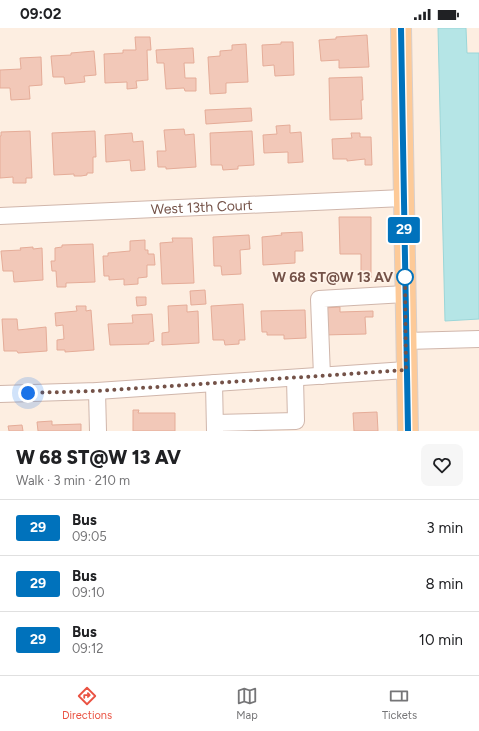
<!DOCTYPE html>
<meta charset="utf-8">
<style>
:root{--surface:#fff;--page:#f6f6f6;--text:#202124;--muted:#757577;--line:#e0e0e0;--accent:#ea5343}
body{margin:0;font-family:Figtree,sans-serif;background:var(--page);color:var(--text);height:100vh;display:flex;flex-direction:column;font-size:15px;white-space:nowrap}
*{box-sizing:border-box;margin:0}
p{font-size:13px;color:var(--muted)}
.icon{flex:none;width:22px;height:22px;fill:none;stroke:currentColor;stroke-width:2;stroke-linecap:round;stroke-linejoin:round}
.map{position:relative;height:403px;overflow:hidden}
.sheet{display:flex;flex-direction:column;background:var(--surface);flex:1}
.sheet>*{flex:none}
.badge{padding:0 8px;border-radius:3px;font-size:14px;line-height:26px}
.you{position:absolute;width:20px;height:20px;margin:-10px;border:3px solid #fff;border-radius:50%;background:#1a73e8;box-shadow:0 0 0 6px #1a73e833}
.map>.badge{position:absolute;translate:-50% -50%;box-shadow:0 0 0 2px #fff}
.round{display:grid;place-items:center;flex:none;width:42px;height:42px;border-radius:8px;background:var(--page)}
.headline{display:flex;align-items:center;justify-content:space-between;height:68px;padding:0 16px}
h1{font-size:19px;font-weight:800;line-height:30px}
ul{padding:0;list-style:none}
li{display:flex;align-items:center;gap:12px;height:56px;padding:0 16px;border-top:1px solid var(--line)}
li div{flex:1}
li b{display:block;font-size:15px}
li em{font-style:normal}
li .badge{min-width:44px;font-weight:700;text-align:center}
.status{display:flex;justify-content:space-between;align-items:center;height:28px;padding:0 20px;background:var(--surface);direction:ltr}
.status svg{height:11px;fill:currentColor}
.tabs{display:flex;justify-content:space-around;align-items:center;height:56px;border-top:1px solid var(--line);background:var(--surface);font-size:11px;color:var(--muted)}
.tabs a{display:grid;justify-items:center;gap:2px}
.tabs .selected{color:var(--accent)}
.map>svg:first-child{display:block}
</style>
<div class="status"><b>09:02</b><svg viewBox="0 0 49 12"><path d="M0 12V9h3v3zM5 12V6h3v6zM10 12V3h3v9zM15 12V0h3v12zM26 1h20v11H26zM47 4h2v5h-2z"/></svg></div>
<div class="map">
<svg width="479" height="403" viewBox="0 0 479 403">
<rect width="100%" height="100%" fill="#fdeee1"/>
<path fill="#b5e5e6" stroke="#9bd6d8" d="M 438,0 L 466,0 L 467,25 L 479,25 L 479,291 L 445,293 Z"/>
<path fill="#f2c8b8" stroke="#e5ac98" d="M 367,7 L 369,39 L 339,40 L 339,32 L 321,33 L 319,12 L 336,11 L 336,9 Z
M 135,9 L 150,9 L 151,22 L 147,22 L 148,52 L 136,53 L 137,60 L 127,61 L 127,54 L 105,55 L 104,26 L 123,25 L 123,22 L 136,22 Z
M 281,14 L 293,14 L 294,47 L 275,48 L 274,37 L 263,38 L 262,17 L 281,16 Z
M 246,16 L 248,54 L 226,55 L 226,65 L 210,66 L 208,29 L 220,28 L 220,23 L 232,22 L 232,17 Z
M 193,20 L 194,35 L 184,35 L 185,50 L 196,50 L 196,63 L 185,63 L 184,60 L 166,61 L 164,35 L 157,35 L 156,22 Z
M 94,23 L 96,47 L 84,48 L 85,54 L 65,56 L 64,49 L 53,49 L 51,28 L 71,27 L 71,25 Z
M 41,29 L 42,57 L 29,58 L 30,71 L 11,72 L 10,60 L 0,60 L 0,42 L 21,41 L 20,30 Z
M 362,49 L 363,72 L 361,72 L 362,91 L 330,92 L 329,50 Z
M 251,80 L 252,93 L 206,96 L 205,82 Z
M 290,97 L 290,105 L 301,104 L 303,134 L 288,135 L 288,124 L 264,125 L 263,107 L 277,106 L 276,98 Z
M 184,101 L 185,107 L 194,106 L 196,139 L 166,141 L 166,139 L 158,139 L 157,123 L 166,123 L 164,102 Z
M 30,103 L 32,150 L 26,150 L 26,155 L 13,155 L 13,149 L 0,150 L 0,108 L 1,108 L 1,104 Z
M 95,103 L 96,129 L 93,129 L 93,145 L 87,145 L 87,147 L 81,148 L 74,148 L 74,146 L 54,147 L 52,105 Z
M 252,103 L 254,137 L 238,138 L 238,141 L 223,142 L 222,137 L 211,137 L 210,105 Z
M 132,105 L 133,114 L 143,113 L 145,142 L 131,143 L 130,132 L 106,134 L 105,107 Z
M 351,105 L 360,105 L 360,109 L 371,109 L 372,137 L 365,137 L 365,131 L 347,133 L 347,131 L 333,131 L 332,111 L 352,110 Z
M 339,189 L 371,189 L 371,250 L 361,250 L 361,226 L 340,226 Z
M 302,204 L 303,223 L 295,223 L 295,235 L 263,237 L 262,209 L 282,207 L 281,205 Z
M 249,207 L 250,221 L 240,222 L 241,246 L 222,247 L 221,238 L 214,238 L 213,209 Z
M 172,210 L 192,210 L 194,255 L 162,256 L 160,215 L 173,214 Z
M 145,212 L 145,222 L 148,222 L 148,226 L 154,226 L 155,237 L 147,237 L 147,249 L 138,250 L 138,256 L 124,257 L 124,251 L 109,252 L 109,248 L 104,248 L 103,228 L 108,228 L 108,225 L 130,223 L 130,213 Z
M 93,216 L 95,254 L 66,255 L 66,259 L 57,259 L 56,243 L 52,243 L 51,233 L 55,233 L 55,220 L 62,219 L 62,217 Z
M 33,219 L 33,221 L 42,220 L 43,252 L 14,254 L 13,243 L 3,243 L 1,223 L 21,222 L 20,220 Z
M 205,262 L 206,276 L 191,277 L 190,263 Z
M 136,269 L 146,269 L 146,277 L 137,278 Z
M 243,276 L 245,312 L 239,312 L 239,316 L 225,317 L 224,312 L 213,312 L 211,278 Z
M 187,277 L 187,284 L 198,283 L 199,315 L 162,317 L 162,305 L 169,304 L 168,278 Z
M 76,278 L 86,278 L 86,283 L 91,282 L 94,322 L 65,324 L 65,322 L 57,322 L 57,312 L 64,311 L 63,297 L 56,298 L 55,285 L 77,283 Z
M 340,279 L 340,284 L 373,283 L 373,289 L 365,289 L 366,306 L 323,307 L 323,280 Z
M 305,282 L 306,310 L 284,311 L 284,307 L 267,307 L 267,304 L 262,304 L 261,283 Z
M 152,286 L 154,313 L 149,314 L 149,316 L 110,317 L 108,296 L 133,295 L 132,287 Z
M 2,291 L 17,291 L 18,302 L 46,299 L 47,323 L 18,325 L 17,323 L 4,323 Z
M 133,382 L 139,382 L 138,385 L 175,385 L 175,403 L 133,403 Z
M 377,384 L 378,403 L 354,403 L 353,385 Z
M 52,393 L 52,397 L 81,396 L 81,403 L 38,403 L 37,394 Z
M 22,397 L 23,403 L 9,403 L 8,398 Z"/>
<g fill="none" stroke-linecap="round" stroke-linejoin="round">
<defs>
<g id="minor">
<path id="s1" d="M 0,188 L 403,170"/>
<path d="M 406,313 L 479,311"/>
<path d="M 322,348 L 319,271 L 405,266"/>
<path d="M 214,355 L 215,403"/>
<path d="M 97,363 L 98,403"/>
<path d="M 0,366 L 97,363 L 406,342"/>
<path d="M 215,395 L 296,393 L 295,350"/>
</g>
<path id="major" d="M 401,0 L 408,403"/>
</defs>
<use href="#minor" stroke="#d0b6ab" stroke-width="18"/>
<use href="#major" stroke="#d8cfcc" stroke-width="22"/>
<use href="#minor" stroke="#fff" stroke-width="16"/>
<use href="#major" stroke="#fdca98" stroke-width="20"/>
</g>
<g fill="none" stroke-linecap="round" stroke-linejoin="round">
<defs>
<path id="line" d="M 401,0 L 408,403"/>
</defs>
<use href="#line" stroke="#fff" stroke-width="9"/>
<use href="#line" stroke="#0072bc" stroke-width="6"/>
<path stroke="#745248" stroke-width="4" stroke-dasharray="0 7.2" d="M 28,365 L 97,363 L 406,342 L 405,249"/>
</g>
<circle fill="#fff" stroke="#0072bc" stroke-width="2" cx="405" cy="249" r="8"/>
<g text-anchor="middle" stroke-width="3.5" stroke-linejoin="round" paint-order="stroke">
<g font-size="14" fill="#745248" stroke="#fff3e8">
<text dy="5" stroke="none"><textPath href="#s1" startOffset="202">West 13th Court</textPath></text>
</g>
<g font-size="14" font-weight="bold" fill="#745248" stroke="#fff3e8" text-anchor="end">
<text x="393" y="254">W 68 ST@W 13 AV</text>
</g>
</g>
</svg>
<div class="you" style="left:28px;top:365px"></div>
<b class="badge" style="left:404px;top:202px;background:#0072bc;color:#fff">29</b>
</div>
<section class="sheet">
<div class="headline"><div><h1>W 68 ST@W 13 AV</h1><p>Walk · 3 min · 210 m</p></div><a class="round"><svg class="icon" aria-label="heart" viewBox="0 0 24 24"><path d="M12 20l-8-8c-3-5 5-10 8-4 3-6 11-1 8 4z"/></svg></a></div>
<ul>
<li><span class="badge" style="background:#0072bc;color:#fff">29</span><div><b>Bus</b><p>09:05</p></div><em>3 min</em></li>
<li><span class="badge" style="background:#0072bc;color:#fff">29</span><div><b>Bus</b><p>09:10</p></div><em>8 min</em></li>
<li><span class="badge" style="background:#0072bc;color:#fff">29</span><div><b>Bus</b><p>09:12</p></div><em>10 min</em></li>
</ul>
</section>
<nav class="tabs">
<a class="selected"><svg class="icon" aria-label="directions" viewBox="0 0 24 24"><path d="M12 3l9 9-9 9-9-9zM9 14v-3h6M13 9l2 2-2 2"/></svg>Directions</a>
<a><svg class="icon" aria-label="map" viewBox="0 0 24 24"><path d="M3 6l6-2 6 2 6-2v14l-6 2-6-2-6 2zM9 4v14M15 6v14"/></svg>Map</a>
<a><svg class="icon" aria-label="tickets" viewBox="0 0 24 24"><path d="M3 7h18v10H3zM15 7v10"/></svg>Tickets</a>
</nav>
